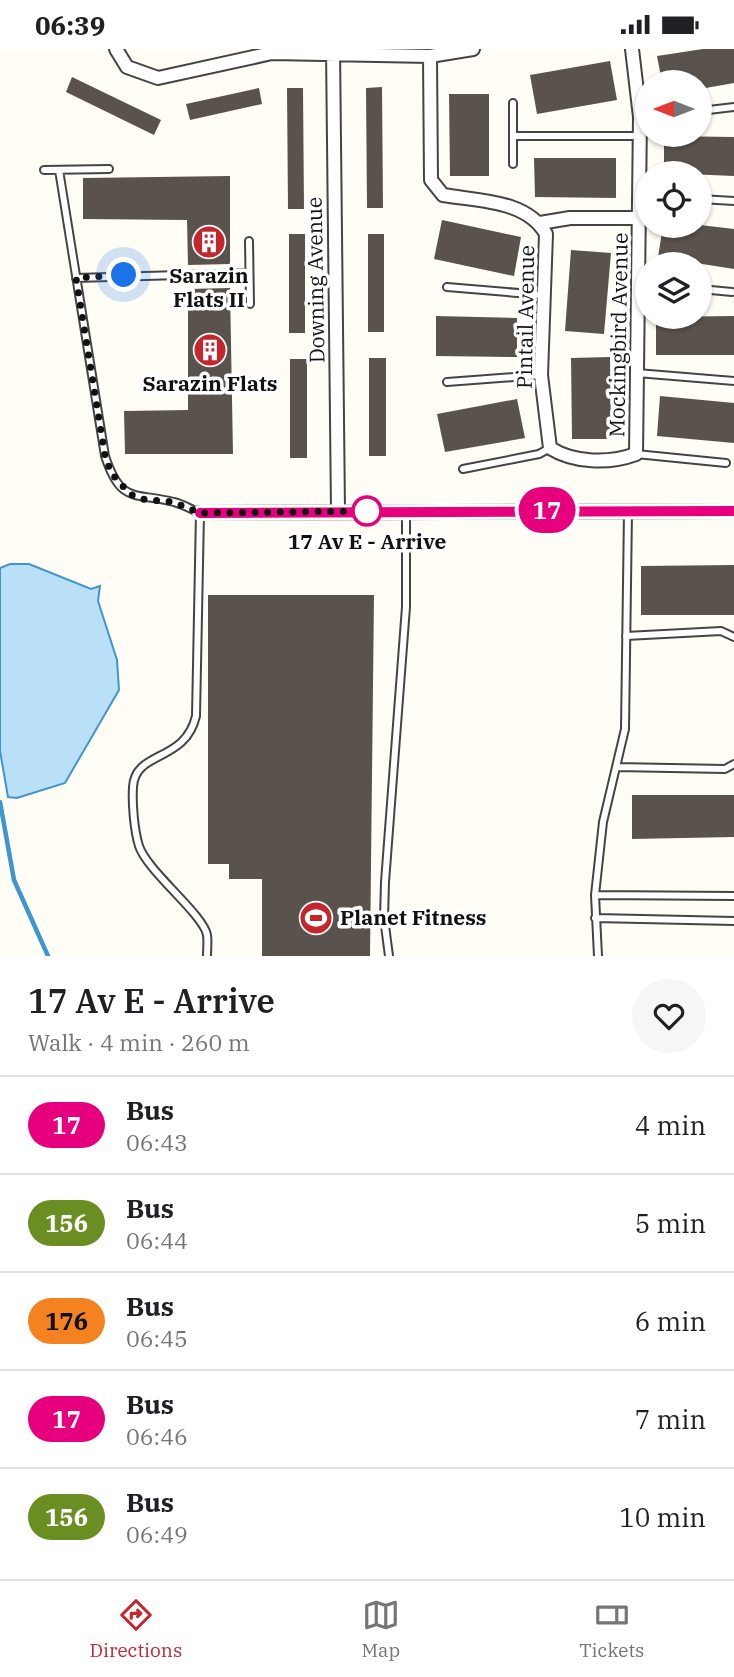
<!DOCTYPE html>
<meta charset="utf-8">
<style>
:root{--surface:#fff;--page:#f6f6f6;--text:#202124;--muted:#757577;--line:#e0e0e0;--accent:#c4262e}
body{margin:0;font-family:"IBM Plex Serif",serif;background:var(--page);color:var(--text);height:100vh;display:flex;flex-direction:column;font-size:26px;white-space:nowrap}
*{box-sizing:border-box;margin:0}
p{font-size:23px;color:var(--muted)}
.icon{flex:none;width:38px;height:38px;fill:none;stroke:currentColor;stroke-width:2;stroke-linecap:round;stroke-linejoin:round}
.map{position:relative;height:907px;overflow:hidden}
.drawer{display:flex;flex-direction:column;background:var(--surface);flex:1}
.drawer>*{flex:none}
.badge{padding:0 14px;border-radius:23px;font-size:24px;line-height:46px}
.needle{width:46px;rotate:270deg}
.controls{position:absolute;left:635px;top:21px;display:grid;gap:14px}
.controls a{display:grid;place-items:center;width:77px;height:77px;border-radius:50%;background:var(--surface);box-shadow:0 2px 5px #0004;font-size:35px}
.you{position:absolute;width:35px;height:35px;margin:-18px;border:5px solid #fff;border-radius:50%;background:#1a73e8;box-shadow:0 0 0 10px #1a73e833}
.map>.badge{position:absolute;translate:-50% -50%;box-shadow:0 0 0 4px #fff}
.round{display:grid;place-items:center;flex:none;width:74px;height:74px;border-radius:37px;background:var(--page)}
.summary{display:flex;align-items:center;justify-content:space-between;height:119px;padding:0 28px}
h1{font-size:33px;font-weight:600;line-height:52px}
ul{padding:0;list-style:none}
li{display:flex;align-items:center;gap:21px;height:98px;padding:0 28px;border-top:2px solid var(--line)}
li div{flex:1}
li b{display:block;font-size:26px}
li em{font-style:normal}
li .badge{min-width:77px;font-weight:700;text-align:center}
.status{display:flex;justify-content:space-between;align-items:center;height:49px;padding:0 35px;background:var(--surface);direction:ltr}
.status svg{height:19px;fill:currentColor}
.menu{display:flex;justify-content:space-around;align-items:center;height:98px;border-top:2px solid var(--line);background:var(--surface);font-size:19px;color:var(--muted)}
.menu a{display:grid;justify-items:center;gap:4px}
.menu .on{color:var(--accent)}
.map>svg:first-child{display:block}
</style>
<div class="status"><b>06:39</b><svg viewBox="0 0 49 12"><path d="M0 12V9h3v3zM5 12V6h3v6zM10 12V3h3v9zM15 12V0h3v12zM26 1h20v11H26zM47 4h2v5h-2z"/></svg></div>
<div class="map">
<svg width="734" height="907" viewBox="0 0 734 907">
<rect width="100%" height="100%" fill="#fffdf5"/>
<path fill="#b9e0f7" stroke="#3f96cf" stroke-width="2" d="M 10,515 L 29,515 L 91,540 L 100,537 L 98,552 L 117,611 L 119,641 L 65,734 L 17,749 L 8,748 L 0,702 L 0,519 Z"/>
<g fill="none" stroke-linecap="round" stroke-linejoin="round">
<path stroke="#3f96cf" stroke-width="4.5" d="M 0,753 L 14,831 L 48,907"/>
</g>
<path fill="#5a524d" d="M 703,0 L 734,0 L 734,34 L 700,40 L 700,33 L 662,33 L 657,7 Z
M 610,12 L 617,51 L 537,65 L 530,26 Z
M 72,28 L 161,71 L 154,86 L 66,43 Z
M 382,38 L 383,159 L 367,159 L 366,39 Z
M 259,39 L 262,55 L 190,71 L 186,55 Z
M 287,39 L 303,39 L 304,160 L 288,160 Z
M 449,45 L 489,45 L 489,127 L 450,127 Z
M 664,87 L 734,88 L 734,127 L 664,124 Z
M 534,109 L 616,109 L 616,149 L 535,148 Z
M 230,127 L 230,215 L 188,216 L 187,171 L 83,170 L 83,129 Z
M 442,171 L 521,188 L 514,227 L 434,210 Z
M 700,176 L 734,180 L 734,220 L 658,208 L 663,177 Z
M 289,185 L 305,185 L 305,284 L 289,284 Z
M 368,185 L 384,185 L 384,283 L 368,283 Z
M 571,201 L 611,204 L 604,285 L 565,282 Z
M 230,239 L 233,405 L 125,405 L 124,362 L 188,361 L 188,240 Z
M 436,267 L 517,269 L 517,308 L 436,307 Z
M 734,267 L 734,306 L 656,306 L 656,268 Z
M 610,308 L 611,390 L 572,390 L 571,309 Z
M 369,309 L 386,309 L 386,407 L 369,407 Z
M 290,310 L 307,310 L 307,409 L 290,409 Z
M 660,347 L 734,354 L 734,394 L 657,387 Z
M 517,350 L 525,389 L 445,403 L 437,365 Z
M 734,516 L 734,566 L 641,566 L 641,517 Z
M 208,546 L 374,546 L 370,907 L 262,907 L 262,830 L 229,830 L 229,815 L 208,815 Z
M 632,746 L 734,746 L 734,788 L 632,790 Z"/>
<g fill="none" stroke-linecap="round" stroke-linejoin="round">
<defs>
<path id="service" d="M 513,54 L 513,87
M 700,62 L 734,58
M 513,115 L 513,87 L 640,87
M 44,121 L 109,120
M 59,121 L 105,407 C 121,456 135,443 174,453 C 183,455 192,461 200,464 L 196,667 C 185,714 135,701 133,738 C 132,754 134,781 139,797 C 147,822 204,866 207,886 C 208,892 207,900 207,907
M 700,150 L 734,152
M 249,192 L 250,255
M 76,229 L 249,224
M 447,238 L 542,246
M 700,240 L 732,243
M 637,324 L 734,332
M 447,333 L 541,326
M 636,405 L 726,414
M 463,420 L 539,405 L 550,399
M 626,587 L 721,582 L 734,588
M 616,718 L 725,720 L 734,715
M 595,846 L 734,847
M 595,869 L 734,872
M 389,907 L 384,869 L 385,833 L 406,558 L 406,464
M 598,907 L 595,846 L 603,773 L 625,680 L 628,463"/>
<path id="minor" d="M 116,0 L 127,18 L 158,29 L 272,4 L 430,7 L 473,0
M 333,0 L 338,462
M 430,7 L 431,131 L 443,146 C 478,152 527,151 546,185 L 541,326 L 550,399 C 574,414 609,415 636,405 L 640,68 L 632,0
M 540,174 L 570,169 L 639,169
M 200,464 L 734,462"/>
</defs>
<use href="#service" stroke="#444" stroke-width="10"/>
<use href="#minor" stroke="#444" stroke-width="16"/>
<use href="#service" stroke="#fff" stroke-width="6"/>
<use href="#minor" stroke="#fff" stroke-width="12"/>
</g>
<g fill="none" stroke-linecap="round" stroke-linejoin="round">
<defs>
<path id="line" d="M 200,464 L 734,462"/>
</defs>
<use href="#line" stroke="#fff" stroke-width="16"/>
<use href="#line" stroke="#e6007e" stroke-width="10"/>
<path stroke="#111" stroke-width="7" stroke-dasharray="0 12.6" d="M 124,226 L 76,229 L 105,407 L 111,424 L 130,445 L 142,450 L 173,453 L 200,464 L 367,462"/>
</g>
<defs>
<symbol id="building-disc" viewBox="-11 -11 22 22"><circle r="9.5" fill="#c4262e" stroke="#fff"/><path d="M-4-6H4V6H1V3H-1V6H-4ZM-2.5-4.3h1.7v1.8h-1.7ZM.8-4.3h1.7v1.8H.8ZM-2.5-1h1.7V.8h-1.7ZM.8-1h1.7V.8H.8Z" fill="#fff"/></symbol>
<symbol id="stadium-disc" viewBox="-11 -11 22 22"><circle r="9.5" fill="#c4262e" stroke="#fff"/><path d="M0-5a6.5 5 0 1 0 0 10a6.5 5 0 1 0 0-10ZM-3.5-1.8h7v3.6h-7Z" fill="#fff"/></symbol>
</defs>
<g fill-rule="evenodd">
<use href="#building-disc" x="190" y="174" width="38" height="38"/>
<use href="#building-disc" x="191" y="282" width="38" height="38"/>
<use href="#stadium-disc" x="297" y="850" width="38" height="38"/>
</g>
<circle fill="#fff" stroke="#e6007e" stroke-width="3.5" cx="367" cy="462" r="14"/>
<g text-anchor="middle" stroke-width="7" stroke-linejoin="round" paint-order="stroke">
<g font-size="21" font-weight="bold" fill="#111" stroke="#fff">
<text x="209" y="234">Sarazin<tspan x="209" dy="24">Flats II</tspan></text>
<text x="210" y="342">Sarazin Flats</text>
<text x="340" y="876" text-anchor="start">Planet Fitness</text>
</g>
<g font-size="21" fill="#111" stroke="#fff">
<text transform="translate(316 231) rotate(-91)" y="7">Downing Avenue</text>
<text transform="translate(526 268) rotate(-89)" y="7">Pintail Avenue</text>
<text transform="translate(619 286) rotate(-89)" y="7">Mockingbird Avenue</text>
</g>
<g font-size="21" font-weight="bold" fill="#111" stroke="#fff">
<text x="367" y="500">17 Av E - Arrive</text>
</g>
</g>
</svg>
<div class="controls">
<a><svg class="needle" viewBox="-14 -14 28 28"><path d="M0-13l5 13h-10z" fill="#e53935"/><path d="M0 13l5-13h-10z" fill="#757577"/></svg></a>
<a><svg class="icon" aria-label="locate" viewBox="0 0 24 24"><circle cx="12" cy="12" r="6"/><path d="M12 2v4M12 18v4M2 12h4M18 12h4"/></svg></a>
<a><svg class="icon" aria-label="layers" viewBox="0 0 24 24"><path d="M12 4l9 5-9 5-9-5zM3 14l9 5 9-5"/></svg></a>
</div>
<div class="you" style="left:124px;top:226px"></div>
<b class="badge" style="left:547px;top:461px;background:#e6007e;color:#fff">17</b>
</div>
<section class="drawer">
<div class="summary"><div><h1>17 Av E - Arrive</h1><p>Walk · 4 min · 260 m</p></div><a class="round"><svg class="icon" aria-label="heart" viewBox="0 0 24 24"><path d="M12 20l-8-8c-3-5 5-10 8-4 3-6 11-1 8 4z"/></svg></a></div>
<ul>
<li><span class="badge" style="background:#e6007e;color:#fff">17</span><div><b>Bus</b><p>06:43</p></div><em>4 min</em></li>
<li><span class="badge" style="background:#6b8e23;color:#fff">156</span><div><b>Bus</b><p>06:44</p></div><em>5 min</em></li>
<li><span class="badge" style="background:#f58220;color:#111">176</span><div><b>Bus</b><p>06:45</p></div><em>6 min</em></li>
<li><span class="badge" style="background:#e6007e;color:#fff">17</span><div><b>Bus</b><p>06:46</p></div><em>7 min</em></li>
<li><span class="badge" style="background:#6b8e23;color:#fff">156</span><div><b>Bus</b><p>06:49</p></div><em>10 min</em></li>
</ul>
</section>
<nav class="menu">
<a class="on"><svg class="icon" aria-label="directions" viewBox="0 0 24 24"><path d="M12 3l9 9-9 9-9-9zM9 14v-3h6M13 9l2 2-2 2"/></svg>Directions</a>
<a><svg class="icon" aria-label="map" viewBox="0 0 24 24"><path d="M3 6l6-2 6 2 6-2v14l-6 2-6-2-6 2zM9 4v14M15 6v14"/></svg>Map</a>
<a><svg class="icon" aria-label="tickets" viewBox="0 0 24 24"><path d="M3 7h18v10H3zM15 7v10"/></svg>Tickets</a>
</nav>
